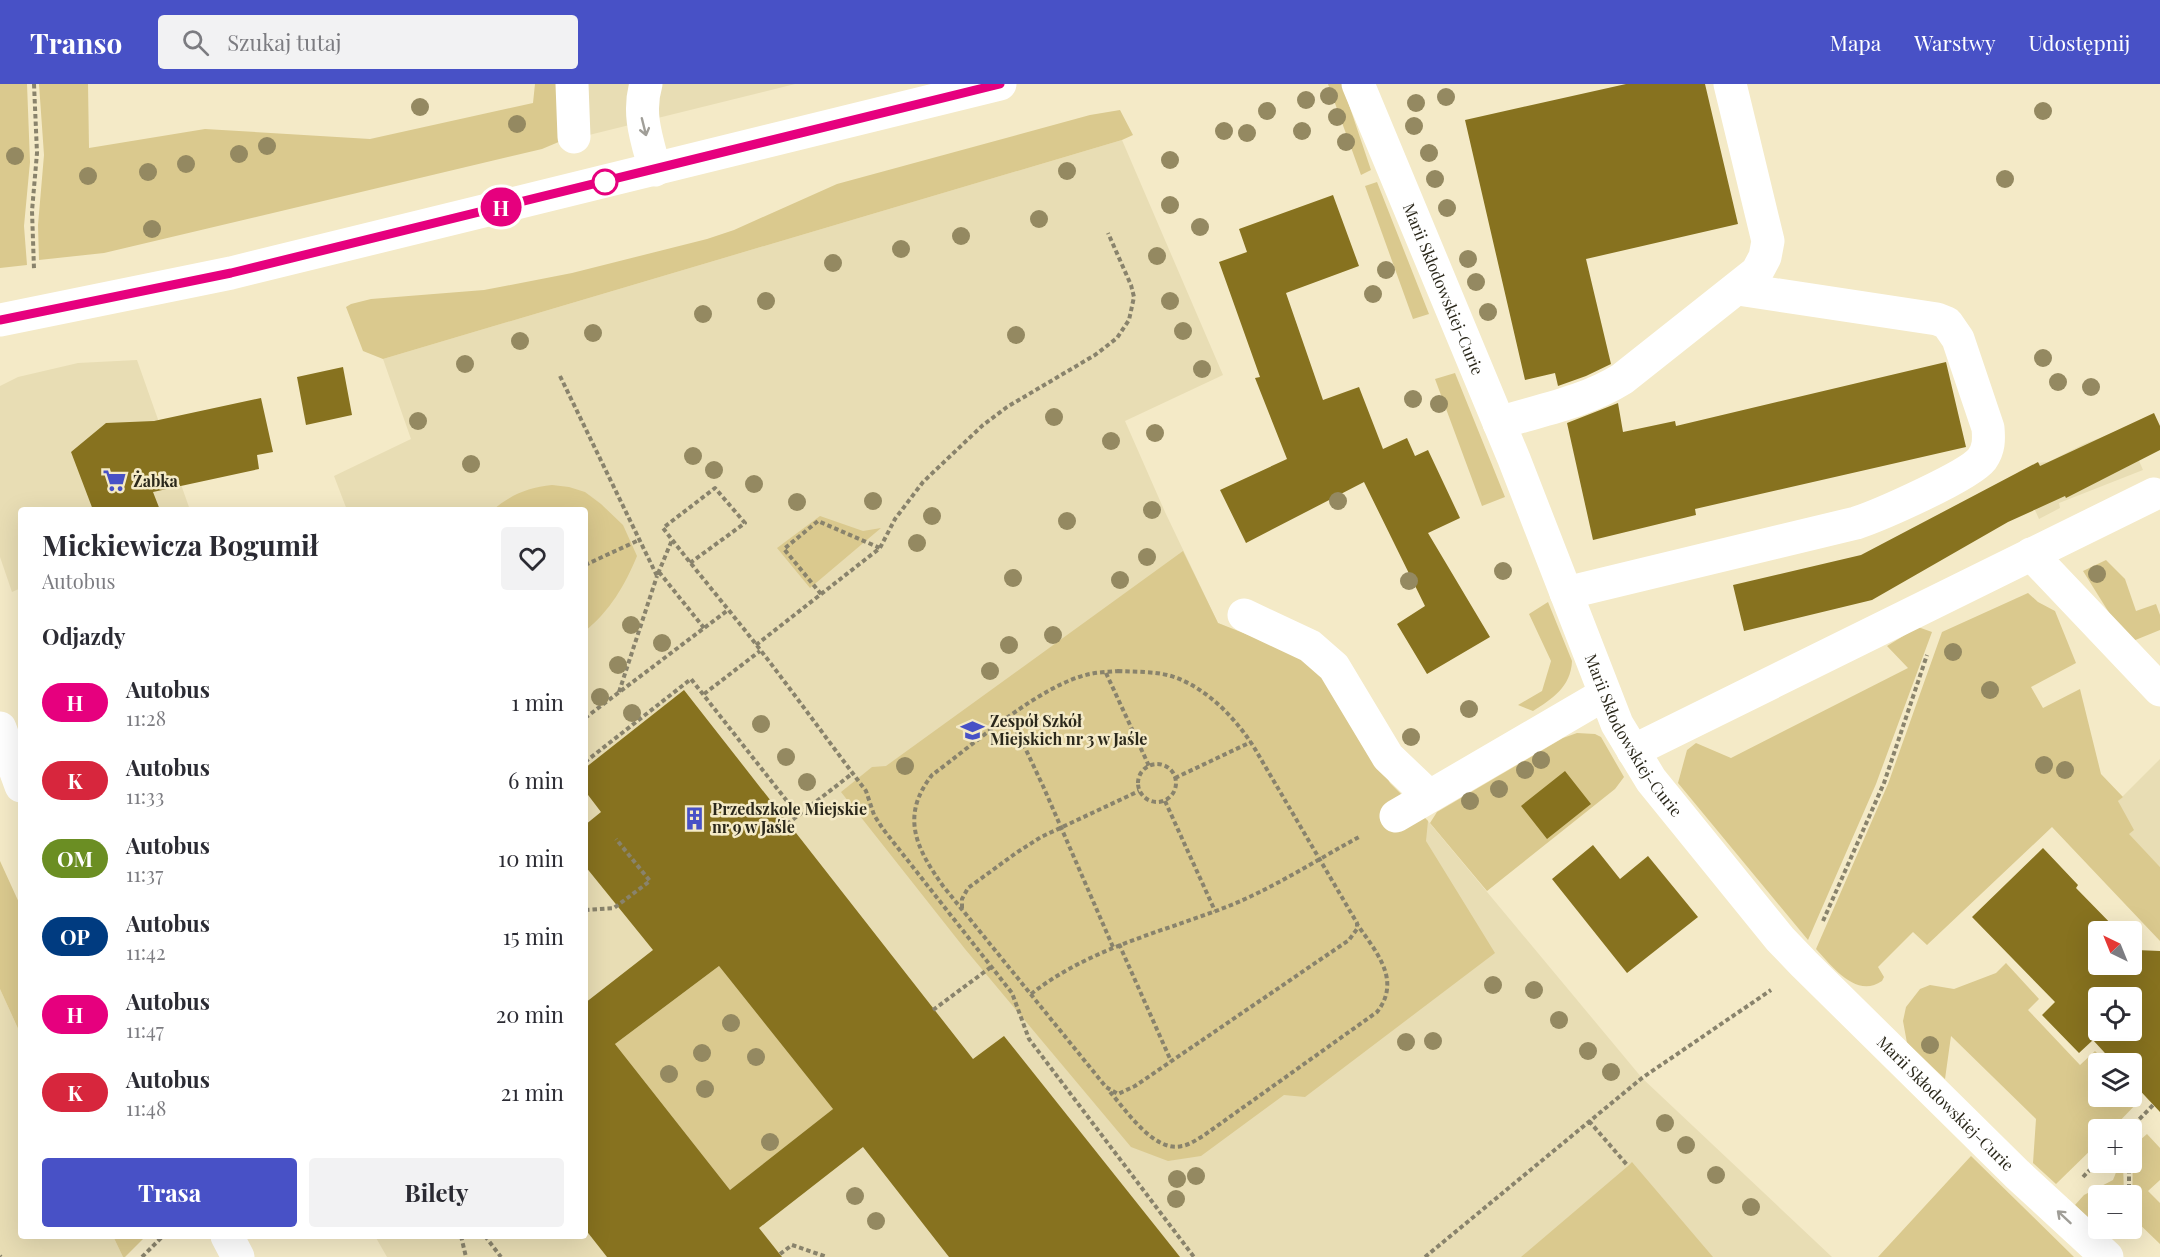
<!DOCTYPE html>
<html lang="pl">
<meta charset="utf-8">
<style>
:root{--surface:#fff;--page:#f2f2f3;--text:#2b2b33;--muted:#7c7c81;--accent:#4851c6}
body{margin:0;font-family:"Playfair Display",serif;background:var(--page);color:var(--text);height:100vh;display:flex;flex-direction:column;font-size:22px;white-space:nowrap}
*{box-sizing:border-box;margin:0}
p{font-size:20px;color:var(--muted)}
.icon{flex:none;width:33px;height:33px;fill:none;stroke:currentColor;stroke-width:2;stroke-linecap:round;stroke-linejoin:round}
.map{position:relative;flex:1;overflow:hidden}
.details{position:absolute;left:18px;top:423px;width:570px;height:732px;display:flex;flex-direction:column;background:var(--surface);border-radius:6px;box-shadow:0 6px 24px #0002}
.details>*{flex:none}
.badge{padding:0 12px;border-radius:20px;font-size:21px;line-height:39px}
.needle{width:39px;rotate:317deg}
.fabs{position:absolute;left:2088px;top:837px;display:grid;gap:12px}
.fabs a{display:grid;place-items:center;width:54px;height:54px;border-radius:6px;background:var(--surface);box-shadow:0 6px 24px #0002;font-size:30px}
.map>.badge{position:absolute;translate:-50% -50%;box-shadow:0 0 0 3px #fff}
h2{padding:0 24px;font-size:22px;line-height:54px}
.round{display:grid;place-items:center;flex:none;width:63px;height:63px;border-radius:6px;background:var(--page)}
.overview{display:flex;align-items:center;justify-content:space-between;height:102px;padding:0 24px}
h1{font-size:28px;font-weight:700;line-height:45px}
.action{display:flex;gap:12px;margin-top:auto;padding:12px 24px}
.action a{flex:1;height:69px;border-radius:6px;background:var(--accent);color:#fff;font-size:24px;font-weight:700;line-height:69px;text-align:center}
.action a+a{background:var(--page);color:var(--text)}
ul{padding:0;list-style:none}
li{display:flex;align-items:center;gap:18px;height:78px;padding:0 24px}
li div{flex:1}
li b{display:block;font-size:22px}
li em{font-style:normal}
li .badge{min-width:66px;font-weight:700;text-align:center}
header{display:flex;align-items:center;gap:36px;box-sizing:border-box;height:84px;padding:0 30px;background:var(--accent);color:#fff}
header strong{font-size:28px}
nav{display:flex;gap:33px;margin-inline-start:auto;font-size:21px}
.search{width:420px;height:54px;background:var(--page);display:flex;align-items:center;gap:15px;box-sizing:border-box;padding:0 21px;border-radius:6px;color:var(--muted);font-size:22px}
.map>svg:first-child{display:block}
</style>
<header>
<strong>Transo</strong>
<div class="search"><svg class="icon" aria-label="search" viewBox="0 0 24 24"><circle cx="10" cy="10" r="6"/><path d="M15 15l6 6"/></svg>Szukaj tutaj</div>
<nav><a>Mapa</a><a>Warstwy</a><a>Udostępnij</a></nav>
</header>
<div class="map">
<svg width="2160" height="1173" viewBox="0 0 2160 1173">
<rect width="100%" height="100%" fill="#f4eac7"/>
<path fill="#e8ddb4" d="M 588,0 L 795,0 L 589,51 Z
M 1122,56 L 1223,291 L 1125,337 L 1165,428 L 1218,539 L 1303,573 L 1328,592 L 1390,699 L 1428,737 L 1642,994 L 1832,1173 L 387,1173 L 375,1152 L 585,1152 L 585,426 L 347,426 L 334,392 L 411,355 L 383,275 Z
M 137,276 L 190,426 L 21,426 L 21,504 L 12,508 L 0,473 L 0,302 L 18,293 L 78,279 Z
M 2125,344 L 2143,386 L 2059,419 L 2060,424 L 2039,435 L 2018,388 L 2038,379 L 2048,378 L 2084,360 Z
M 2160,675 L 2160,783 L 2128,750 L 2118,717 Z
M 0,905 L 21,951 L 21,1152 L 113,1152 L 123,1173 L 0,1173 Z"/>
<path fill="#dac98e" d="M 0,0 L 27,0 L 30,78 L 24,142 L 27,181 L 0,184 Z
M 39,0 L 88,0 L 89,64 L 205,45 L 370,55 L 533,19 L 535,0 L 560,0 L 561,57 L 542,65 L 104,169 L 39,176 L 38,141 L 44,71 Z
M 1328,0 L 1342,0 L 1371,86 L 1361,91 Z
M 1120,26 L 1133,51 L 1122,56 L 383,275 L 363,267 L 346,223 L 351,220 L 371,215 L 484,206 L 505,202 L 572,189 L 707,155 L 734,146 L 837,100 L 1090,31 Z
M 1377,98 L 1429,230 L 1413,235 L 1365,102 Z
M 1455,289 L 1505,413 L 1482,422 L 1435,295 Z
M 552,401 L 569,403 L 585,408 L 601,420 L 623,441 L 637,472 C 625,501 610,527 585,547 L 585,426 L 493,426 C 510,411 529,403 552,401 Z
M 820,432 L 863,447 L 881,444 L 810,504 L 777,464 Z
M 1183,467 L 1218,539 L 1303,573 L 1328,592 L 1390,699 L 1428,737 L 1426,757 L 1495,869 L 1305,1013 L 1284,1011 L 1201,1072 L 1168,1077 L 1131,1063 L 965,865 L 841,708 L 872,683 L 886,682 Z
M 2106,476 L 2125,495 L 2136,527 L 2156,520 L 2160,531 L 2160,546 L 2128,559 L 2083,487 Z
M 2028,509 L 2038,518 L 2055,527 L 2076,579 L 2031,603 L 2043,624 L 2080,605 L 2101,690 L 2123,713 L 2118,717 L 2134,746 L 2129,750 L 2160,783 L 2160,857 L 2052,743 L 1927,861 L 1913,848 L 1878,883 L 1884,893 L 1882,897 C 1856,915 1832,882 1816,865 L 1888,700 L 1942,548 Z
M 1548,518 L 1572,577 C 1571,603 1552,615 1533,627 L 1518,621 L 1542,607 L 1551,577 L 1529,530 Z
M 1918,543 L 1932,548 L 1876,700 L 1808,856 L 1678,699 L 1687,666 L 1696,659 L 1731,674 L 1908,584 L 1887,562 Z
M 1577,649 L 1595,650 L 1601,653 L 1624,693 L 1615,705 L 1487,807 L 1430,739 L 1437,728 L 1563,654 Z
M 0,777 L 21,823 L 21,951 L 0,905 Z
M 2006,879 L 2039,915 L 2028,926 L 2080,981 L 2095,967 L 2107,979 L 2098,980 L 2098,1012 L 2132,1012 L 2132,1006 L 2141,1015 L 2112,1045 L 2098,1046 L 2098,1059 L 2056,1100 L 2033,1079 L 2036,1035 L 1951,952 L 1945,995 L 1907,959 L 1903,937 L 1906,923 L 1920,905 L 1930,901 L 1954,905 L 1996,889 Z
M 719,882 L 833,1025 L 730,1106 L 615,960 Z
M 2147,1050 L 2160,1064 L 2160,1096 L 2148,1107 L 2160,1119 L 2160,1160 L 2132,1133 L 2133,1062 Z
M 1971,1072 L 2074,1173 L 1878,1173 Z
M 1632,1078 L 1713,1173 L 1521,1173 L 1628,1082 Z
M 2123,1079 L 2124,1111 L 2098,1112 L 2098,1144 L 2075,1121 L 2084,1111 L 2113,1096 L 2119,1081 Z
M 113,1152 L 146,1152 L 125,1173 L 123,1173 Z"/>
<path fill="#87721f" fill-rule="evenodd" d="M 1626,0 L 1705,0 L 1738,140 L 1586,175 L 1611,280 L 1586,292 L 1558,302 L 1555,289 L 1525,296 L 1465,36 Z
M 1333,111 L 1359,182 L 1286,209 L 1323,316 L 1359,303 L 1383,365 L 1407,354 L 1415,372 L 1428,366 L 1460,434 L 1428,449 L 1490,553 L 1427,590 L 1397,540 L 1425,522 L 1364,398 L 1246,459 L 1220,406 L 1287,375 L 1255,294 L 1260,293 L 1219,178 L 1247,168 L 1239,145 Z
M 1946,278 L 1966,363 L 1695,425 L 1696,431 L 1593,456 L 1567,339 L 1618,319 L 1623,348 L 1675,337 L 1676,342 Z
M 343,283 L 352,331 L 306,341 L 297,293 Z
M 261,314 L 273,368 L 257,371 L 259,385 L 153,408 L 160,426 L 93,426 L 71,368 L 106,339 L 154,337 Z
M 2154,329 L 2160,342 L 2160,366 L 2066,414 L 2065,412 L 2008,438 L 1872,516 L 1744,547 L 1733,501 L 1861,471 L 2038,378 L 2040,382 Z
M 684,606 L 973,975 L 1004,952 L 1180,1173 L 949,1173 L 863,1063 L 759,1144 L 782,1173 L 607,1173 L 585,1145 L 585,919 L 653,866 L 585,782 L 585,741 L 601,728 L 585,707 L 585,684 ZM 719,882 L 833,1025 L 730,1106 L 615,960 Z
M 1565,687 L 1591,720 L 1547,755 L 1521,722 Z
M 1593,761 L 1620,795 L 1648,772 L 1698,833 L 1627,889 L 1552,795 Z
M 2043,764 L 2078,801 L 2076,804 L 2119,848 L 2098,848 L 2098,880 L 2132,880 L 2132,861 L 2136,866 L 2160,867 L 2160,1028 L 2132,998 L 2132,980 L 2115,980 L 2093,956 L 2079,969 L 2042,931 L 2055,918 L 1972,833 ZM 2098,914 L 2132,914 L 2132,946 L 2098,946 Z"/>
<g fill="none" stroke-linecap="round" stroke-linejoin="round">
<path stroke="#89836c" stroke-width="4" stroke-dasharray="4.5 3" stroke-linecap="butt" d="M 34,0 L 37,69 L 32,127 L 34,185
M 560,292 L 657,492 L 672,456
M 690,479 L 745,439 L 715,404 L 663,444 C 693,483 725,521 755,559 C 793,608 829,658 866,707 L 874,731 L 883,745 L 1012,909 L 1029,955 L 1194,1173
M 585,481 L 639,456
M 659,488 L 704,544
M 821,510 L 784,465 L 818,437 L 880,464
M 756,561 L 880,464 L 895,435 L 923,398 L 983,341 L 1007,323 L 1095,271 L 1117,254 L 1129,236 L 1134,213 L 1131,201 L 1108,149
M 1118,587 C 1137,588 1159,587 1177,594 C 1210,607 1237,636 1255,665 L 1357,839 L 1357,845 L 1349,856 L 1135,1002 L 1118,1010 L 1106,1003 L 943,802 C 916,764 900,732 932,691 C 973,661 1041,600 1090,590 C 1099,588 1109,588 1118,587 Z
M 1106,589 L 1149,682
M 619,608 L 657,492
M 704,610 L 760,567
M 585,634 L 728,526
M 1008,634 L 1019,651 L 1043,702 L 1113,863
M 585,678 L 691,595 L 798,731
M1138 699a19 19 0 1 1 38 0a19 19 0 1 1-38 0Z
M 1175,694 L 1251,658
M 1165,717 L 1215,827
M 787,740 L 853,689
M 962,824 L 962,815 L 968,804 L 1016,769 L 1041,753 L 1139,707
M 585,826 L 614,824 L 650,797 L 616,755
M 1823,837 L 1884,699 L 1927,571
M 1119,860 L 1171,977
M 1031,910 C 1087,866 1155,850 1221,825 C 1267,808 1315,777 1359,753
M 933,926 L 991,883
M 1110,1008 C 1126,1026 1154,1069 1182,1062 C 1189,1061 1196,1056 1203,1052 L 1377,928 C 1402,896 1376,868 1357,840
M 1589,1037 L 1628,1082
M 2129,1046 L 2153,1021
M 2083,1093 L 2098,1077
M 2129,1112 L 2129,1078
M 461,1152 L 466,1173
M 485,1152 L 501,1173
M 780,1170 L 792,1161 L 827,1173
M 0,1172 L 1,1173
M 142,1173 L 163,1152
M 1425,1173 L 1642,994 L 1771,906"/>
<g stroke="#fff" stroke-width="33">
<path d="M 572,0 L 574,53"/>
<path d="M 646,0 C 637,30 647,56 655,86"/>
<path id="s1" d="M 1358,0 L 1514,375 L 1617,640 L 1651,696 L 1780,855 L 1804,880 L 2017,1090 L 2107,1173"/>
<path d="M 0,236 L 231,189 L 1000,0"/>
<path d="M 1499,339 C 1541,326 1585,318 1622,295 L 1757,188 L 1765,173 L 1768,157 L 1730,0"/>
<path d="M 2031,470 L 2160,606"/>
<path d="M 1566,509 L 1856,439 C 1880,431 1969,392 1982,375 C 1989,365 1989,356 1988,344 L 1958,255 L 1947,239 L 1937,235 L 1738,205"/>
<path d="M 1244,531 L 1310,562 L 1334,583 L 1388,673 L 1429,712"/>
<path d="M 0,644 L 21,702"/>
<path d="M 1633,667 L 2154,410"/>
<path d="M 1396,732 L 1605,610"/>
<path d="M 227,1152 L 238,1173"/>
</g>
</g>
<g fill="#948961">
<circle cx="1329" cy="12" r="9"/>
<circle cx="1446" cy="13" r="9"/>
<circle cx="1306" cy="16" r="9"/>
<circle cx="1416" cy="19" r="9"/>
<circle cx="420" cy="23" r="9"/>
<circle cx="1267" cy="27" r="9"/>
<circle cx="2043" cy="27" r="9"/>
<circle cx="1337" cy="33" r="9"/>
<circle cx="517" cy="40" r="9"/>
<circle cx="1414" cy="42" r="9"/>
<circle cx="1224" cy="47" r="9"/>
<circle cx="1302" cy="47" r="9"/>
<circle cx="1247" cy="49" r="9"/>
<circle cx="1346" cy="58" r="9"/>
<circle cx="267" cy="62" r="9"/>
<circle cx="1429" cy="69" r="9"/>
<circle cx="239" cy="70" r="9"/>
<circle cx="15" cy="72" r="9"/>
<circle cx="1170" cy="76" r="9"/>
<circle cx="186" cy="80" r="9"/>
<circle cx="1067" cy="87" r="9"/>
<circle cx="148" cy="88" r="9"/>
<circle cx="88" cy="92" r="9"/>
<circle cx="1435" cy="95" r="9"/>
<circle cx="2005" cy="95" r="9"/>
<circle cx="1170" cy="121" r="9"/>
<circle cx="1447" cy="124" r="9"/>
<circle cx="1039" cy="135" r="9"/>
<circle cx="1200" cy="143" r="9"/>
<circle cx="152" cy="145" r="9"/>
<circle cx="961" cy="152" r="9"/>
<circle cx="901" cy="165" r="9"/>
<circle cx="1157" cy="172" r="9"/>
<circle cx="1468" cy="175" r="9"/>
<circle cx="833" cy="179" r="9"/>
<circle cx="1386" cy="186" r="9"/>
<circle cx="1476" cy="198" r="9"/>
<circle cx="1373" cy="210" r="9"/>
<circle cx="766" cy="217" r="9"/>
<circle cx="1170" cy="217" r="9"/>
<circle cx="1488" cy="228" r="9"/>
<circle cx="703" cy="230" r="9"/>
<circle cx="1183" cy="247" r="9"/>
<circle cx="593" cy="249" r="9"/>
<circle cx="1016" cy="251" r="9"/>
<circle cx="520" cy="257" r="9"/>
<circle cx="2043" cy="274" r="9"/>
<circle cx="465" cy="280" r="9"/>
<circle cx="1202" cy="285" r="9"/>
<circle cx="2058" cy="298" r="9"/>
<circle cx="2091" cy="303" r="9"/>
<circle cx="1413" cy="315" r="9"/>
<circle cx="1439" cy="320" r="9"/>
<circle cx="1054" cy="333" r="9"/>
<circle cx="418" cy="337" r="9"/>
<circle cx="1155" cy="349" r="9"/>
<circle cx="1111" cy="357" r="9"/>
<circle cx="693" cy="372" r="9"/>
<circle cx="471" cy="380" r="9"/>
<circle cx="714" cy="386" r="9"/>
<circle cx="754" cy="400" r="9"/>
<circle cx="873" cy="417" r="9"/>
<circle cx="1338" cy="417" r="9"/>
<circle cx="797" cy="418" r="9"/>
<circle cx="1152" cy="426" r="9"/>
<circle cx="932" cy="432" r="9"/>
<circle cx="1067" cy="437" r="9"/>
<circle cx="917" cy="459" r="9"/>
<circle cx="1147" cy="473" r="9"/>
<circle cx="1503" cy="487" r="9"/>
<circle cx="2097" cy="490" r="9"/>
<circle cx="1013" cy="494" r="9"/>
<circle cx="1120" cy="496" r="9"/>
<circle cx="1409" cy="497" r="9"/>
<circle cx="631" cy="541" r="9"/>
<circle cx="1053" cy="551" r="9"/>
<circle cx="662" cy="559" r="9"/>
<circle cx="1009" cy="561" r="9"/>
<circle cx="1953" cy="568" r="9"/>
<circle cx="618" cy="581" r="9"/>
<circle cx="990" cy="587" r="9"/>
<circle cx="1990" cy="606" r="9"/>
<circle cx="600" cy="613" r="9"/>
<circle cx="1469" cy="625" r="9"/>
<circle cx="632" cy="629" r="9"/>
<circle cx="761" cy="640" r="9"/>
<circle cx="1411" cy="653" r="9"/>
<circle cx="786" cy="673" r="9"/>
<circle cx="1541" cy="676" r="9"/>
<circle cx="2044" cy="681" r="9"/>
<circle cx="905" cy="682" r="9"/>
<circle cx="1525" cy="686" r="9"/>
<circle cx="2065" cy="686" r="9"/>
<circle cx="807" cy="698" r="9"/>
<circle cx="1499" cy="705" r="9"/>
<circle cx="1470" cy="717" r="9"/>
<circle cx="1493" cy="901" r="9"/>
<circle cx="1534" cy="906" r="9"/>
<circle cx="1559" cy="936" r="9"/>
<circle cx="731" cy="939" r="9"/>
<circle cx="1433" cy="957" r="9"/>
<circle cx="1406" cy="958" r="9"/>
<circle cx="1930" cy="961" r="9"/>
<circle cx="1588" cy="967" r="9"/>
<circle cx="702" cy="969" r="9"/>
<circle cx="756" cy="973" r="9"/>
<circle cx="1611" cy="988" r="9"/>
<circle cx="669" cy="990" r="9"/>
<circle cx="705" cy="1005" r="9"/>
<circle cx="1665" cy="1039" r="9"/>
<circle cx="770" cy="1058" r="9"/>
<circle cx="1686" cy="1061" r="9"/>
<circle cx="1716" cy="1091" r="9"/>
<circle cx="1196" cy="1092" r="9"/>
<circle cx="1177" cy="1095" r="9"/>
<circle cx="855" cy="1112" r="9"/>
<circle cx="1176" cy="1115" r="9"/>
<circle cx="1751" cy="1123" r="9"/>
<circle cx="876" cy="1137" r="9"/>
</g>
<defs><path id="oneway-shaft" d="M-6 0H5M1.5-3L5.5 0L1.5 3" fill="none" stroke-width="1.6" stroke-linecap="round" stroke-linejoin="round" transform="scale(1.5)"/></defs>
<g stroke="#a09e98">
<use href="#oneway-shaft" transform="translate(644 43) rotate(76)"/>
<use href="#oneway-shaft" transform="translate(2064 1133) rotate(-137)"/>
</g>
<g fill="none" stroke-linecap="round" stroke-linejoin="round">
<defs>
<path id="line" d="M 0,236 L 231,189 L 1000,0"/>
</defs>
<use href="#line" stroke="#fff" stroke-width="14"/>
<use href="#line" stroke="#e6007e" stroke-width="9"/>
</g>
<defs>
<symbol id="supermarket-bare" viewBox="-9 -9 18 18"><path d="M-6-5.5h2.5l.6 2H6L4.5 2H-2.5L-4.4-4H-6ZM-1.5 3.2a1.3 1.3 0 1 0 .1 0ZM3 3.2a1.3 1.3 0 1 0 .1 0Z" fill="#4851c6" stroke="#f4eac7" stroke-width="2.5" paint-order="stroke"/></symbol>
<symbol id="school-bare" viewBox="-9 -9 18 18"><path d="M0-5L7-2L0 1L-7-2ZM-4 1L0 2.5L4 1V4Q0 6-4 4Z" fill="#4851c6" stroke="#f4eac7" stroke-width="2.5" paint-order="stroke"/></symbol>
<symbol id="building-bare" viewBox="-9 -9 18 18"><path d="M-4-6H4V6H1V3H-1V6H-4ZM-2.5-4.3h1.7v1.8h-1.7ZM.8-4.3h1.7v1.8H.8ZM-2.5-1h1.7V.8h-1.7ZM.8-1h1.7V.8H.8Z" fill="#4851c6" stroke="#f4eac7" stroke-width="2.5" paint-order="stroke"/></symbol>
</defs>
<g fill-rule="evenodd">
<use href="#supermarket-bare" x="98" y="380" width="33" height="33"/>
<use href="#school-bare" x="956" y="630" width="33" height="33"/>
<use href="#building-bare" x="678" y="718" width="33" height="33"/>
</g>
<circle fill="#fff" stroke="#e6007e" stroke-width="3" cx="605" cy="98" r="12"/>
<g text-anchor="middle" stroke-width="5" stroke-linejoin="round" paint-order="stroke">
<g font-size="16" fill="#2b281b" stroke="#f4eac7">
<text dy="6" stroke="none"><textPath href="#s1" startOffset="222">Marii Skłodowskiej-Curie</textPath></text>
<text dy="6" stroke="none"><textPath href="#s1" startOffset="708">Marii Skłodowskiej-Curie</textPath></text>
<text dy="6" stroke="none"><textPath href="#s1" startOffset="1194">Marii Skłodowskiej-Curie</textPath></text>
</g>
<g font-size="16" font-weight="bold" fill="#2b281b" stroke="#f4eac7" text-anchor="start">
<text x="133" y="403">Żabka</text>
<text x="990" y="643">Zespół Szkół<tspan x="990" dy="18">Miejskich nr 3 w Jaśle</tspan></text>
<text x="712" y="731">Przedszkole Miejskie<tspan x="712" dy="18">nr 9 w Jaśle</tspan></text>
</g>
</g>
</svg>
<div class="fabs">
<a><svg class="needle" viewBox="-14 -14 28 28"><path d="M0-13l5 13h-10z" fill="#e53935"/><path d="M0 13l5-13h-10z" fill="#7c7c81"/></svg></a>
<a><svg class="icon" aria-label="locate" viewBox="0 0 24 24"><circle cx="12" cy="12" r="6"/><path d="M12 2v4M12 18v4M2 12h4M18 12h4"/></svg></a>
<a><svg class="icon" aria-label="layers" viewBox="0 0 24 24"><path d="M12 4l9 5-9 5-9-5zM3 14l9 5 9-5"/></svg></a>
<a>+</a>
<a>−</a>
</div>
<b class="badge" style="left:501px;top:123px;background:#e6007e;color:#fff">H</b>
<section class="details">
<div class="overview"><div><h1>Mickiewicza Bogumił</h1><p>Autobus</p></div><a class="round"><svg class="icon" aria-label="heart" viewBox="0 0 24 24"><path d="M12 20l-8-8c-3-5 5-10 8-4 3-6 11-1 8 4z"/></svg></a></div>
<h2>Odjazdy</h2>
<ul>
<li><span class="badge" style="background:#e6007e;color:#fff">H</span><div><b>Autobus</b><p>11:28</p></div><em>1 min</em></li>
<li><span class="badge" style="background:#d7263d;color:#fff">K</span><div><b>Autobus</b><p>11:33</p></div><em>6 min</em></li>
<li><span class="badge" style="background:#6b8e23;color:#fff">OM</span><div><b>Autobus</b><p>11:37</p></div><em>10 min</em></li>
<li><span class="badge" style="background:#003b80;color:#fff">OP</span><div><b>Autobus</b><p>11:42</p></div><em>15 min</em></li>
<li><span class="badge" style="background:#e6007e;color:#fff">H</span><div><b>Autobus</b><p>11:47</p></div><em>20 min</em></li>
<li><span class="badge" style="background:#d7263d;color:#fff">K</span><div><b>Autobus</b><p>11:48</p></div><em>21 min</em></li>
</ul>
<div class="action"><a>Trasa</a><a>Bilety</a></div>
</section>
</div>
